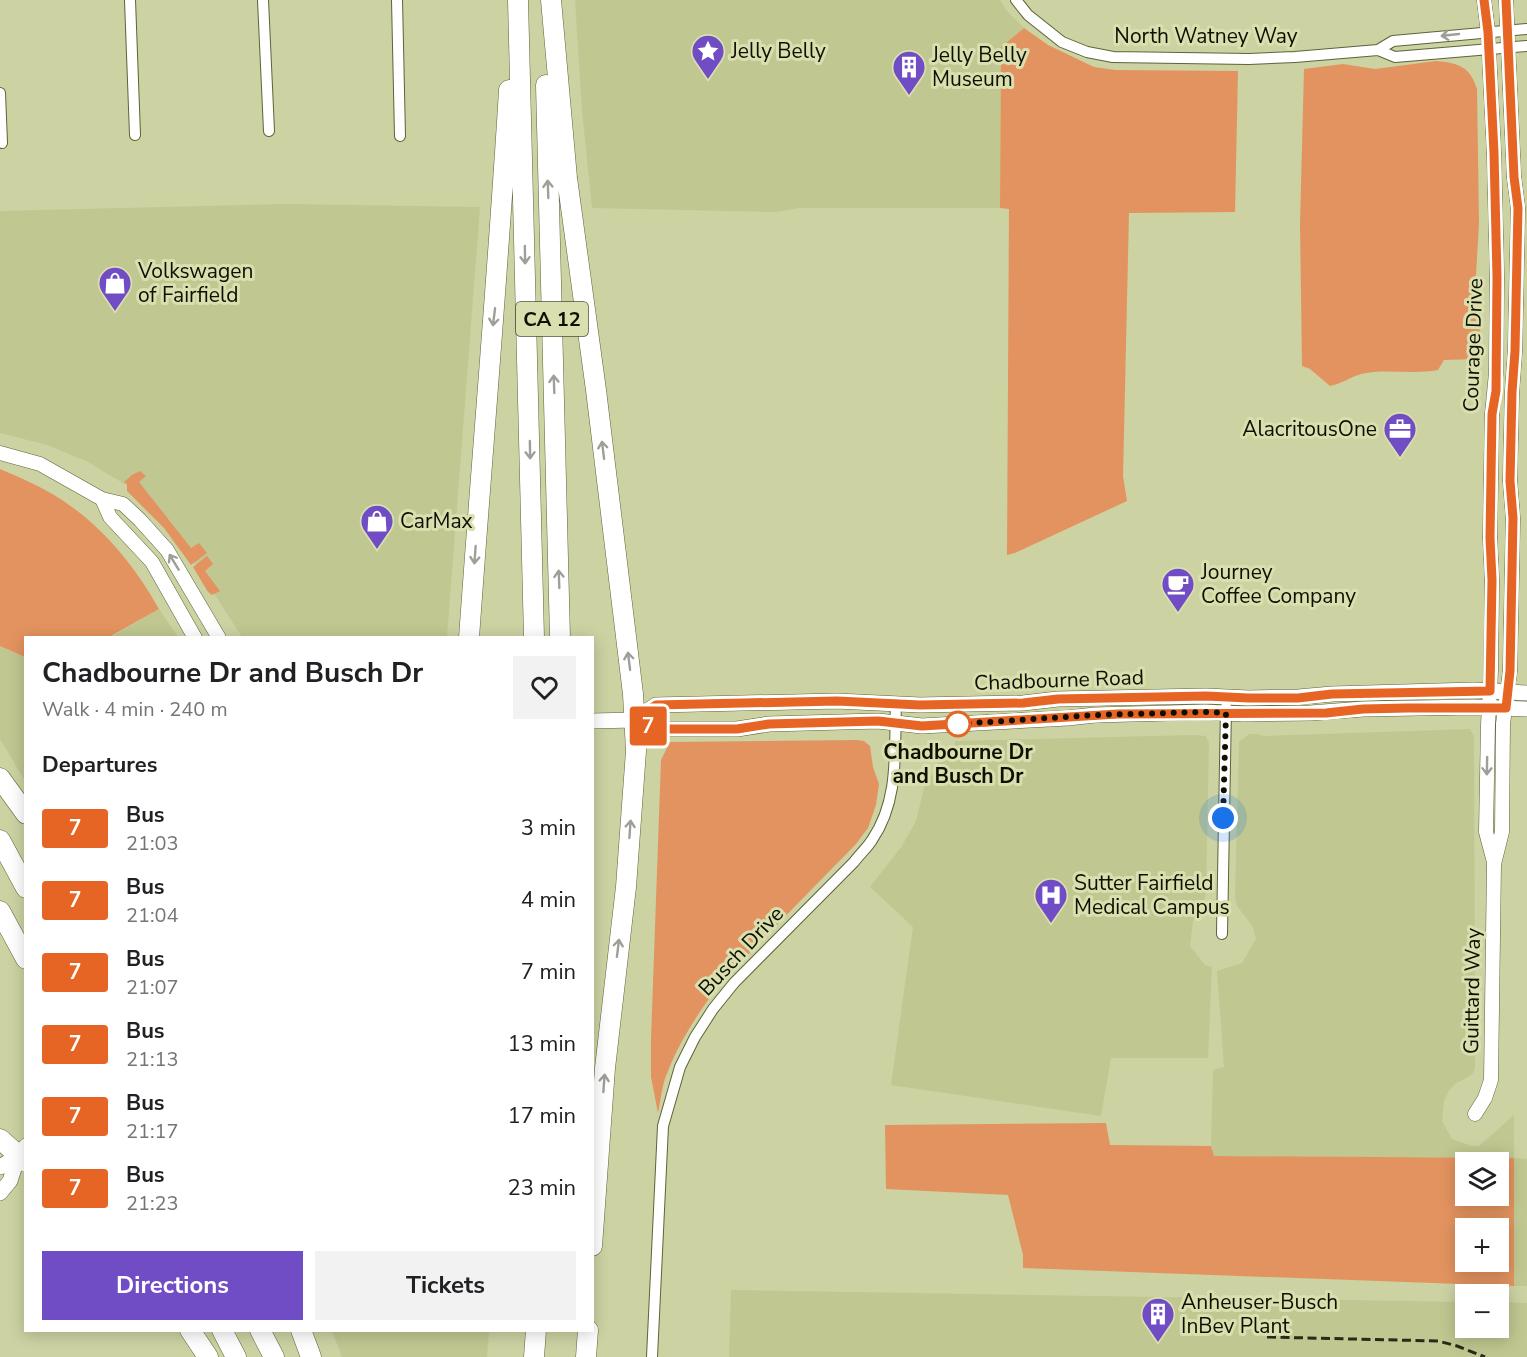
<!DOCTYPE html>
<meta charset="utf-8">
<style>
:root{--surface:#fff;--page:#f2f2f2;--text:#202124;--muted:#757577;--accent:#704cc5}
body{margin:0;font-family:"Nunito Sans",sans-serif;background:var(--page);color:var(--text);height:100vh;display:flex;flex-direction:column;font-size:22px;white-space:nowrap}
*{box-sizing:border-box;margin:0}
p{font-size:20px;color:var(--muted)}
.icon{flex:none;width:33px;height:33px;fill:none;stroke:currentColor;stroke-width:2;stroke-linecap:round;stroke-linejoin:round}
.map{position:relative;flex:1;overflow:hidden}
.drawer{position:absolute;left:24px;top:636px;width:570px;height:696px;display:flex;flex-direction:column;background:var(--surface);border-radius:0px;box-shadow:0 3px 15px #0003}
.drawer>*{flex:none}
.badge{padding:0 12px;border-radius:4px;font-size:21px;line-height:39px}
.tools{position:absolute;left:1455px;top:1152px;display:grid;gap:12px}
.tools a{display:grid;place-items:center;width:54px;height:54px;border-radius:0px;background:var(--surface);box-shadow:0 3px 15px #0003;font-size:30px}
.you{position:absolute;width:30px;height:30px;margin:-15px;border:4px solid #fff;border-radius:50%;background:#1a73e8;box-shadow:0 0 0 9px #1a73e833}
.map>.badge{position:absolute;translate:-50% -50%;box-shadow:0 0 0 3px #fff}
h2{padding:0 18px;font-size:22px;line-height:54px}
.round{display:grid;place-items:center;flex:none;width:63px;height:63px;border-radius:0px;background:var(--page)}
.overview{display:flex;align-items:center;justify-content:space-between;height:102px;padding:0 18px}
h1{font-size:28px;font-weight:700;line-height:45px}
.button{display:flex;gap:12px;margin-top:auto;padding:12px 18px}
.button a{flex:1;height:69px;border-radius:0px;background:var(--accent);color:#fff;font-size:24px;font-weight:700;line-height:69px;text-align:center}
.button a+a{background:var(--page);color:var(--text)}
ul{padding:0;list-style:none}
li{display:flex;align-items:center;gap:18px;height:72px;padding:0 18px}
li div{flex:1}
li b{display:block;font-size:22px}
li em{font-style:normal}
li .badge{min-width:66px;font-weight:700;text-align:center}
.map>svg:first-child{display:block}
</style>
<div class="map">
<svg width="1527" height="1357" viewBox="0 0 1527 1357">
<rect width="100%" height="100%" fill="#ccd2a2"/>
<path fill="#c1c790" d="M 575,0 L 1000,0 L 1006,10 L 1024,28 L 1001,47 L 1000,208 L 799,208 L 777,212 L 592,208 L 582,111 Z
M 285,204 L 480,207 L 447,637 L 242,637 L 172,528 L 133,489 L 86,461 L 47,445 L 0,433 L 0,211 Z
M 159,609 L 178,637 L 109,638 Z
M 0,646 L 25,657 L 25,781 L 0,739 Z
M 1470,729 L 1474,736 L 1475,1067 L 1474,1072 L 1470,1076 L 1455,1084 L 1449,1091 L 1444,1100 L 1442,1121 L 1452,1139 L 1471,1146 L 1479,1146 L 1514,1115 L 1514,1158 L 1527,1159 L 1527,1286 L 1514,1286 L 1513,1158 L 1213,1156 L 1211,1146 L 1213,1070 L 1224,1067 L 1217,971 L 1242,963 L 1256,939 L 1253,927 L 1237,906 L 1235,898 L 1239,742 L 1249,734 L 1257,734 L 1264,736 Z
M 1194,735 L 1206,736 L 1209,743 L 1206,893 L 1200,913 L 1193,921 L 1190,946 L 1205,965 L 1212,967 L 1208,1058 L 1111,1058 L 1101,1116 L 891,1085 L 913,927 L 870,887 L 902,846 L 916,821 L 927,776 L 934,775 L 939,758 L 954,748 L 955,741 Z
M 731,1290 L 1465,1302 L 1466,1328 L 1498,1328 L 1499,1302 L 1527,1303 L 1527,1357 L 729,1357 Z
M 332,1331 L 489,1331 L 487,1357 L 342,1357 Z"/>
<path fill="#e3935f" fill-rule="evenodd" d="M 1024,28 L 1048,45 L 1094,67 L 1115,70 L 1238,71 L 1235,212 L 1129,213 L 1123,476 L 1127,501 L 1015,553 L 1007,555 L 1009,209 L 1000,208 L 1001,47 Z
M 1436,61 C 1458,63 1470,66 1477,89 L 1479,223 L 1476,275 L 1482,355 L 1476,359 L 1444,360 L 1438,370 C 1413,375 1386,368 1361,374 C 1351,377 1341,384 1330,386 L 1310,369 L 1302,366 L 1300,224 L 1304,69 L 1343,64 L 1375,69 Z
M 0,469 C 21,478 42,487 62,500 C 103,527 135,566 159,609 L 109,637 L 26,638 L 25,657 L 0,646 Z
M 140,471 L 146,476 L 139,482 L 191,548 L 199,543 L 207,553 L 191,565 L 164,528 L 127,491 L 127,484 L 124,482 L 132,475 Z
M 207,556 L 213,564 L 205,571 L 220,591 L 212,595 L 208,592 L 193,567 Z
M 856,740 L 864,741 L 870,746 L 873,767 L 879,784 L 876,805 L 868,828 L 856,844 L 722,981 C 701,1009 681,1038 668,1071 C 662,1084 661,1099 658,1113 L 651,1077 L 651,1039 L 661,760 L 670,742 Z
M 1106,1123 L 1110,1145 L 1211,1146 L 1214,1156 L 1514,1158 L 1514,1286 L 1023,1268 L 1023,1255 L 1008,1195 L 886,1189 L 885,1125 ZM 1466,1162 L 1498,1162 L 1498,1196 L 1466,1196 ZM 1498,1228 L 1498,1262 L 1466,1262 L 1466,1228 Z"/>
<g fill="none" stroke-linecap="round" stroke-linejoin="round">
<defs>
<path id="minor" d="M 130,0 L 135,135
M 263,0 L 269,131
M 397,0 L 400,136
M 1016,0 L 1028,15 L 1062,42 L 1087,52 L 1113,57 L 1249,59 L 1295,57 L 1378,50 L 1395,57 L 1527,46
M 1378,50 L 1393,41 L 1527,29
M 0,93 L 2,143
M 1222,934 L 1226,707
M 652,1357 L 663,1126 L 680,1067 L 695,1037 L 713,1009 L 734,983 L 854,862 C 860,854 867,848 872,840 C 900,799 894,750 896,703"/>
<path id="tertiary" d="M 1484,0 L 1488,32 L 1494,153 L 1497,277 L 1496,373 L 1492,414 L 1490,538 L 1492,580 L 1491,670 L 1488,725 L 1486,832 L 1494,862
M 0,453 L 40,464 L 102,499 L 123,504 L 140,520 L 167,550 L 219,638
M 102,499 L 110,517 L 152,562 L 195,638
M 1475,1114 L 1485,1098 L 1491,1080 L 1494,864 L 1502,832 L 1503,724 L 1510,671 L 1513,518 L 1510,481 L 1512,392 L 1515,351 L 1518,208 L 1514,177 L 1506,0"/>
<path id="secondary" d="M 634,720 L 656,705 L 837,701 L 920,705 L 1023,703 L 1058,699 L 1206,696 L 1248,698 L 1298,697 L 1332,694 L 1474,690 L 1527,693
M 592,721 L 634,720 L 657,729 L 737,729 L 769,724 L 878,721 L 922,726 L 1068,718 L 1095,715 L 1205,712 L 1244,714 L 1310,713 L 1363,709 L 1473,707 L 1527,709
M 0,1167 L 18,1156
M 0,1193 L 10,1181 L 18,1156 L 26,1146"/>
<path id="motorway" d="M 518,0 L 534,638
M 551,0 L 567,178 L 596,390 L 633,694 L 636,751 L 626,887 L 605,1068 L 592,1246
M 546,85 L 560,638
M 469,638 C 482,455 498,273 509,90
M 0,778 L 26,814
M 0,840 L 26,888
M 0,911 L 26,959
M 0,1139 L 26,1162
M 190,1330 L 208,1357
M 222,1330 L 236,1357
M 260,1330 L 274,1357
M 301,1330 L 311,1357
M 534,1357 L 536,1330
M 586,1357 L 588,1330"/>
</defs>
<use href="#minor" stroke="#5f6337" stroke-width="12"/>
<use href="#tertiary" stroke="#5f6337" stroke-width="15"/>
<use href="#secondary" stroke="#5f6337" stroke-width="16"/>
<use href="#motorway" stroke="#5f6337" stroke-width="21"/>
<use href="#minor" stroke="#fff" stroke-width="10"/>
<use href="#tertiary" stroke="#fff" stroke-width="14"/>
<use href="#secondary" stroke="#fff" stroke-width="15"/>
<use href="#motorway" stroke="#fff" stroke-width="20"/>
<path stroke="#292a18" stroke-width="3" stroke-dasharray="9 4.5" stroke-linecap="butt" d="M 1267,1337 L 1438,1341 L 1457,1346 L 1485,1357"/>
</g>
<defs><path id="oneway-shaft" d="M-6 0H5M1.5-3L5.5 0L1.5 3" fill="none" stroke-width="1.6" stroke-linecap="round" stroke-linejoin="round" transform="scale(1.5)"/></defs>
<g stroke="#9f9f9a">
<use href="#oneway-shaft" transform="translate(1450 35) rotate(174)"/>
<use href="#oneway-shaft" transform="translate(548 189) rotate(-92)"/>
<use href="#oneway-shaft" transform="translate(525 255) rotate(89)"/>
<use href="#oneway-shaft" transform="translate(494 317) rotate(97)"/>
<use href="#oneway-shaft" transform="translate(554 384) rotate(-92)"/>
<use href="#oneway-shaft" transform="translate(530 450) rotate(89)"/>
<use href="#oneway-shaft" transform="translate(603 450) rotate(-97)"/>
<use href="#oneway-shaft" transform="translate(475 555) rotate(94)"/>
<use href="#oneway-shaft" transform="translate(174 562) rotate(-121)"/>
<use href="#oneway-shaft" transform="translate(559 579) rotate(-92)"/>
<use href="#oneway-shaft" transform="translate(629 661) rotate(-97)"/>
<use href="#oneway-shaft" transform="translate(1487 766) rotate(91)"/>
<use href="#oneway-shaft" transform="translate(630 829) rotate(-86)"/>
<use href="#oneway-shaft" transform="translate(618 948) rotate(-83)"/>
<use href="#oneway-shaft" transform="translate(604 1083) rotate(-86)"/>
</g>
<g fill="none" stroke-linecap="round" stroke-linejoin="round">
<defs>
<path id="line" d="M 1484,0 L 1488,32 L 1494,153 L 1497,277 L 1496,391 L 1492,414 L 1490,538 L 1492,580 L 1490,691 L 1332,694 L 1298,698 L 1248,698 L 1206,696 L 1058,699 L 1023,703 L 920,705 L 837,701 L 656,705 L 634,720 L 657,729 L 737,729 L 769,724 L 878,721 L 922,726 L 1118,714 L 1326,713 L 1363,709 L 1407,708 L 1506,708 L 1510,671 L 1513,518 L 1510,481 L 1512,392 L 1515,351 L 1518,208 L 1514,177 L 1506,0"/>
</defs>
<use href="#line" stroke="#fff" stroke-width="14"/>
<use href="#line" stroke="#e66424" stroke-width="9"/>
<path stroke="#0f1002" stroke-width="6" stroke-dasharray="0 10.8" d="M 958,724 L 1095,715 L 1205,712 L 1226,713 L 1223,818"/>
</g>
<defs>
<symbol id="sight-pin" viewBox="-11 -11 22 30"><path d="M0 17L-7.5 6A9.5 9.5 0 1 1 7.5 6Z" fill="#704cc5" stroke="#d9dfaf"/><path d="M0-6L1.8-2.2L6-1.7L2.9 1.2L3.7 5.4L0 3.3L-3.7 5.4L-2.9 1.2L-6-1.7L-1.8-2.2Z" fill="#fff"/></symbol>
<symbol id="building-pin" viewBox="-11 -11 22 30"><path d="M0 17L-7.5 6A9.5 9.5 0 1 1 7.5 6Z" fill="#704cc5" stroke="#d9dfaf"/><path d="M-4-6H4V6H1V3H-1V6H-4ZM-2.5-4.3h1.7v1.8h-1.7ZM.8-4.3h1.7v1.8H.8ZM-2.5-1h1.7V.8h-1.7ZM.8-1h1.7V.8H.8Z" fill="#fff"/></symbol>
<symbol id="shop-pin" viewBox="-11 -11 22 30"><path d="M0 17L-7.5 6A9.5 9.5 0 1 1 7.5 6Z" fill="#704cc5" stroke="#d9dfaf"/><path d="M-5-2.5h2.3a2.7 3.5 0 0 1 5.4 0H5L5.5 6h-11ZM-1.5-2.5h3a1.5 2.3 0 0 0-3 0Z" fill="#fff"/></symbol>
<symbol id="office-pin" viewBox="-11 -11 22 30"><path d="M0 17L-7.5 6A9.5 9.5 0 1 1 7.5 6Z" fill="#704cc5" stroke="#d9dfaf"/><path d="M-6-3h4V-5.5h4V-3h4V5H-6ZM-1-4.5V-3h2v-1.5ZM-6 0V1H6V0Z" fill="#fff"/></symbol>
<symbol id="cafe-pin" viewBox="-11 -11 22 30"><path d="M0 17L-7.5 6A9.5 9.5 0 1 1 7.5 6Z" fill="#704cc5" stroke="#d9dfaf"/><path d="M-5.5-4.5H6V0H3Q3 3.5 0 3.5H-2.5Q-5.5 3.5-5.5 0ZM3-3.2v2h1.7v-2ZM-6 4.5H4V6H-6Z" fill="#fff"/></symbol>
<symbol id="hospital-pin" viewBox="-11 -11 22 30"><path d="M0 17L-7.5 6A9.5 9.5 0 1 1 7.5 6Z" fill="#704cc5" stroke="#d9dfaf"/><path d="M-5-5h3v3.5h4V-5h3V5h-3V1.5h-4V5h-3Z" fill="#fff"/></symbol>
</defs>
<g fill-rule="evenodd">
<use href="#sight-pin" x="689" y="32" width="38" height="52"/>
<use href="#building-pin" x="890" y="48" width="38" height="52"/>
<use href="#shop-pin" x="96" y="264" width="38" height="52"/>
<use href="#office-pin" x="1381" y="410" width="38" height="52"/>
<use href="#shop-pin" x="358" y="502" width="38" height="52"/>
<use href="#cafe-pin" x="1159" y="565" width="38" height="52"/>
<use href="#hospital-pin" x="1032" y="876" width="38" height="52"/>
<use href="#building-pin" x="1139" y="1295" width="38" height="52"/>
</g>
<circle fill="#fff" stroke="#e66424" stroke-width="3" cx="958" cy="724" r="12"/>
<g text-anchor="middle" stroke-width="6" stroke-linejoin="round" paint-order="stroke">
<rect fill="#d9dfaf" stroke="#4c4e36" stroke-width="1.5" x="516" y="302" width="72" height="34" rx="4.5"/>
<g font-size="20" font-weight="bold" fill="#0f1002">
<text x="552" y="326">CA 12</text>
</g>
<g font-size="21" fill="#0f1002" stroke="#d9dfaf">
<text x="1206" y="43">North Watney Way</text>
<text transform="translate(1473 345) rotate(-88)" y="7">Courage Drive</text>
<text transform="translate(1059 680) rotate(-2)" y="7">Chadbourne Road</text>
<text transform="translate(741 951) rotate(-47)" y="7">Busch Drive</text>
<text transform="translate(1472 991) rotate(-89)" y="7">Guittard Way</text>
</g>
<g font-size="21" fill="#0f1002" stroke="#d9dfaf" text-anchor="start">
<text x="731" y="58">Jelly Belly</text>
<text x="932" y="62">Jelly Belly<tspan x="932" dy="24">Museum</tspan></text>
<text x="138" y="278">Volkswagen<tspan x="138" dy="24">of Fairfield</tspan></text>
<text x="1377" y="436" text-anchor="end">AlacritousOne</text>
<text x="400" y="528">CarMax</text>
<text x="1201" y="579">Journey<tspan x="1201" dy="24">Coffee Company</tspan></text>
<text x="1074" y="890">Sutter Fairfield<tspan x="1074" dy="24">Medical Campus</tspan></text>
<text x="1181" y="1309">Anheuser-Busch<tspan x="1181" dy="24">InBev Plant</tspan></text>
</g>
<g font-size="21" font-weight="bold" fill="#0f1002" stroke="#d9dfaf">
<text x="958" y="759">Chadbourne Dr<tspan x="958" dy="24">and Busch Dr</tspan></text>
</g>
</g>
</svg>
<div class="tools">
<a><svg class="icon" aria-label="layers" viewBox="0 0 24 24"><path d="M12 4l9 5-9 5-9-5zM3 14l9 5 9-5"/></svg></a>
<a>+</a>
<a>−</a>
</div>
<div class="you" style="left:1223px;top:818px"></div>
<b class="badge" style="left:648px;top:726px;background:#e66424;color:#fff">7</b>
<section class="drawer">
<div class="overview"><div><h1>Chadbourne Dr and Busch Dr</h1><p>Walk · 4 min · 240 m</p></div><a class="round"><svg class="icon" aria-label="heart" viewBox="0 0 24 24"><path d="M12 20l-8-8c-3-5 5-10 8-4 3-6 11-1 8 4z"/></svg></a></div>
<h2>Departures</h2>
<ul>
<li><span class="badge" style="background:#e66424;color:#fff">7</span><div><b>Bus</b><p>21:03</p></div><em>3 min</em></li>
<li><span class="badge" style="background:#e66424;color:#fff">7</span><div><b>Bus</b><p>21:04</p></div><em>4 min</em></li>
<li><span class="badge" style="background:#e66424;color:#fff">7</span><div><b>Bus</b><p>21:07</p></div><em>7 min</em></li>
<li><span class="badge" style="background:#e66424;color:#fff">7</span><div><b>Bus</b><p>21:13</p></div><em>13 min</em></li>
<li><span class="badge" style="background:#e66424;color:#fff">7</span><div><b>Bus</b><p>21:17</p></div><em>17 min</em></li>
<li><span class="badge" style="background:#e66424;color:#fff">7</span><div><b>Bus</b><p>21:23</p></div><em>23 min</em></li>
</ul>
<div class="button"><a>Directions</a><a>Tickets</a></div>
</section>
</div>
